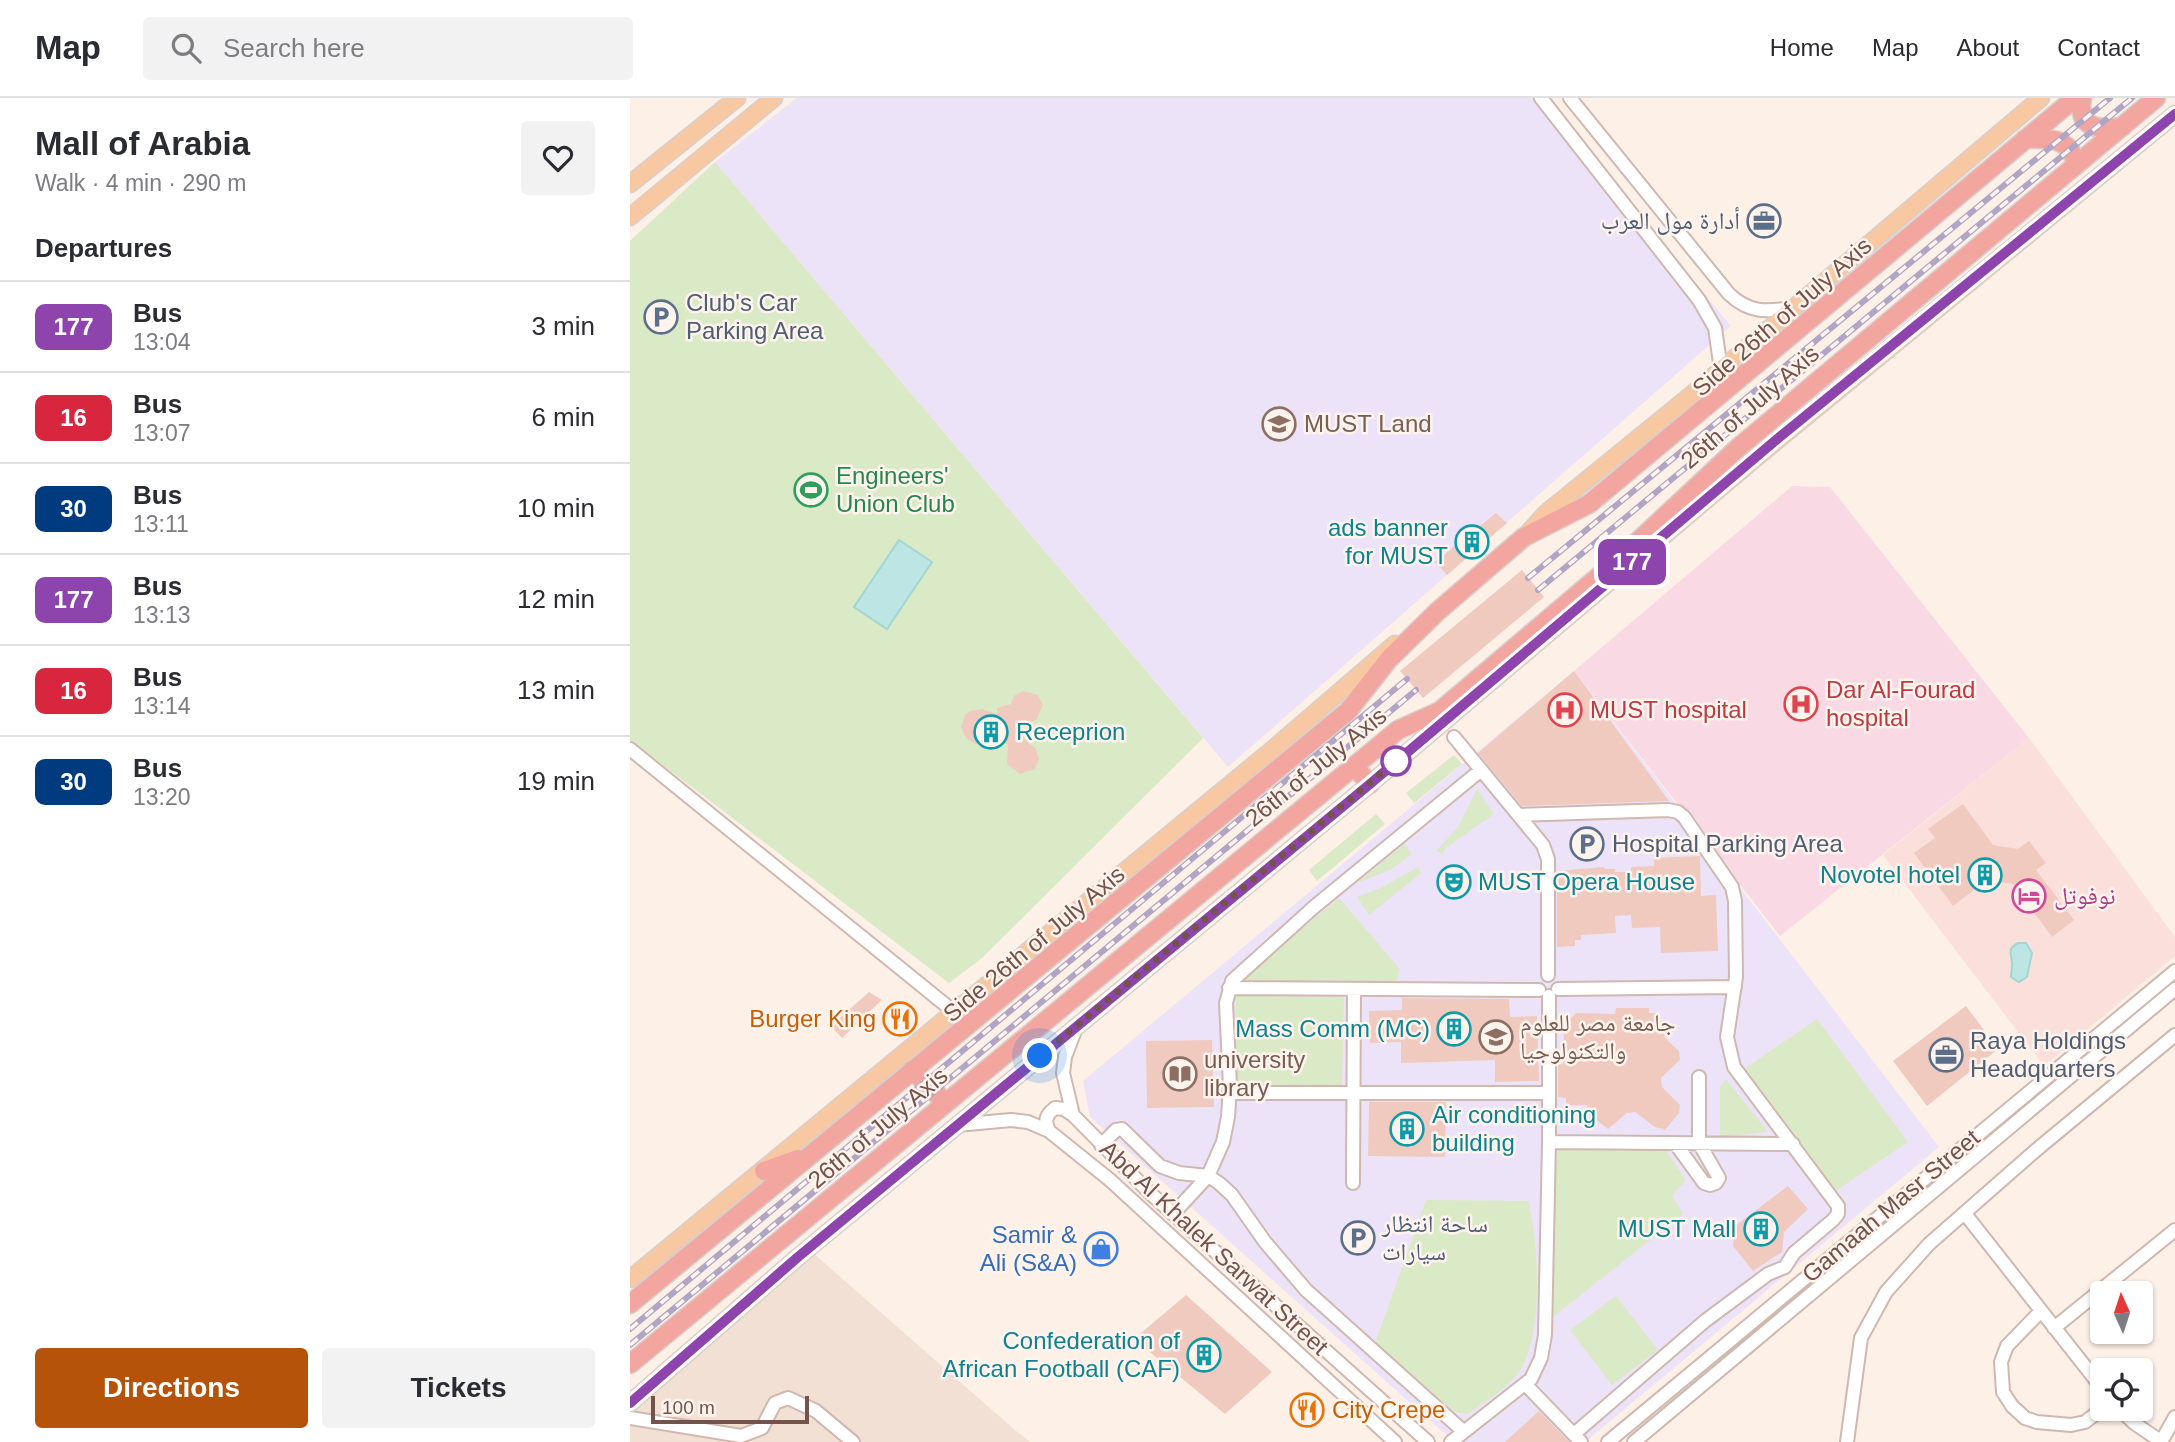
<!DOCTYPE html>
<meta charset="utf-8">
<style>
:root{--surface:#fff;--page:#f2f2f3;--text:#2b2b33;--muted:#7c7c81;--line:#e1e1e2;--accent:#b45309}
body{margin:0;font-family:Helvetica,"Noto Naskh Arabic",sans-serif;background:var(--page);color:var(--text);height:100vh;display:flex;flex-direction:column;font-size:26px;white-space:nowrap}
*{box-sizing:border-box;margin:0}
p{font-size:23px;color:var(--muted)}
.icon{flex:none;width:38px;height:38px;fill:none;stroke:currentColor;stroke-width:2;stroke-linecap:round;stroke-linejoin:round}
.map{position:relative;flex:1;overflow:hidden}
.drawer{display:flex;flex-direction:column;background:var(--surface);width:630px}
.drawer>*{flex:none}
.badge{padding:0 14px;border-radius:10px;font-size:24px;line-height:46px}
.needle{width:46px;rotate:357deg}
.controls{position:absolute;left:1460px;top:1183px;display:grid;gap:14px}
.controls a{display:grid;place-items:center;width:63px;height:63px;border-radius:7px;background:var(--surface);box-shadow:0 2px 5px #0004;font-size:35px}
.scale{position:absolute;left:21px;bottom:18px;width:158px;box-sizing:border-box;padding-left:7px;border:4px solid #74534c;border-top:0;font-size:19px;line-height:24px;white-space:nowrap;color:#74534c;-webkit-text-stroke:5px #fef4ed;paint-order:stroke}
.you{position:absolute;width:35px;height:35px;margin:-18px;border:5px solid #fff;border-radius:50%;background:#1a73e8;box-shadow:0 0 0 10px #1a73e833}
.map>.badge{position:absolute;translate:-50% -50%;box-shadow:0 0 0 4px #fff}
h2{padding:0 35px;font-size:26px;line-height:63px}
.round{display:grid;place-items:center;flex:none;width:74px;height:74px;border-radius:7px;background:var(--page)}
.summary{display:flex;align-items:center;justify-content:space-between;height:119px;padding:0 35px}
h1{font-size:33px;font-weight:600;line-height:52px}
.primary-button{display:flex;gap:14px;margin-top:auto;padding:14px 35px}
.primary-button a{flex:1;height:80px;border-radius:7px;background:var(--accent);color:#fff;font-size:28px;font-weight:600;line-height:80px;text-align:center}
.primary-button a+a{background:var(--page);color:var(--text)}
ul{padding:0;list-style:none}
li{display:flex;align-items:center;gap:21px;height:91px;padding:0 35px;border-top:2px solid var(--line)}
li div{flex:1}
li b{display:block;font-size:26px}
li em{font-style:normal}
li .badge{min-width:77px;font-weight:700;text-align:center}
header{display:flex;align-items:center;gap:42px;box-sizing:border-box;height:98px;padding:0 35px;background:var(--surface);border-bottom:2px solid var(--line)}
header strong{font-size:33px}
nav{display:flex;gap:38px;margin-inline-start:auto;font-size:24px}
.search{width:490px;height:63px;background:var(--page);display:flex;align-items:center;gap:18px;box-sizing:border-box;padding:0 24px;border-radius:7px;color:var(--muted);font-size:26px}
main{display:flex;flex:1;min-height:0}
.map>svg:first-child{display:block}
</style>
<header>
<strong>Map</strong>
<div class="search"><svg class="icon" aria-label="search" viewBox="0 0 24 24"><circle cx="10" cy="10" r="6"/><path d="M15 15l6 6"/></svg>Search here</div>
<nav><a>Home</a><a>Map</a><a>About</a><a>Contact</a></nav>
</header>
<main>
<section class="drawer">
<div class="summary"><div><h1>Mall of Arabia</h1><p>Walk · 4 min · 290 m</p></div><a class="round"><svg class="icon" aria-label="heart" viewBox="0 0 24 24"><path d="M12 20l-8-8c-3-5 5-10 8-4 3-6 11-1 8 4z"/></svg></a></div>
<h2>Departures</h2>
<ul>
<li><span class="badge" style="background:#8e44ad;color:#fff">177</span><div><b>Bus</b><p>13:04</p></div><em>3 min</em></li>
<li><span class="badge" style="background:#d7263d;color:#fff">16</span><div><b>Bus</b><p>13:07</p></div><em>6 min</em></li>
<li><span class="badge" style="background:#003b80;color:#fff">30</span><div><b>Bus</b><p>13:11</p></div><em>10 min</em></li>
<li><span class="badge" style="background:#8e44ad;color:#fff">177</span><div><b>Bus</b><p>13:13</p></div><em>12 min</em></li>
<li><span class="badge" style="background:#d7263d;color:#fff">16</span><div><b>Bus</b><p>13:14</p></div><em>13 min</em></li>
<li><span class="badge" style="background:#003b80;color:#fff">30</span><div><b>Bus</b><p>13:20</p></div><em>19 min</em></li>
</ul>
<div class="primary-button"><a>Directions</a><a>Tickets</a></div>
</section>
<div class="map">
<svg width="1545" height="1344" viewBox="0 0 1545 1344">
<rect width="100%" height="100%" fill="#fcf0e7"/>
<path fill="#f3e0d5" d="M 175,1148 L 385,1332 L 400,1344 L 0,1344 L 0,1298 Z"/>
<path fill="#fbdfdb" d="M 1399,640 L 1545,839 L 1545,858 L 1414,968 L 1253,757 Z"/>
<path fill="#ede3f8" d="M 167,0 L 911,0 L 1101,228 L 598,669 L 85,64 Z
M 944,573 L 1309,1049 L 955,1344 L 824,1344 L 460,1019 L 453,983 Z"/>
<path fill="#f9dae4" d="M 1162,388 L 1200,389 L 1399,640 L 1150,838 L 944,573 Z"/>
<path fill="#dae9c6" d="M 85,64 L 573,640 L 352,860 L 319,885 L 0,642 L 0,143 Z
M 824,657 L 832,666 L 784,705 L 776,695 Z
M 847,691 L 864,716 L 816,750 L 812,757 L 807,752 L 828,729 Z
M 746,716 L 755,726 L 687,783 L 679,772 Z
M 774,746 L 782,756 L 760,772 L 727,785 Z
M 788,769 L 791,775 L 739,817 L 727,799 L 751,790 Z
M 709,800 L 769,870 L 766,889 L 610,888 L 609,883 Z
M 606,898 L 714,899 L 712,989 L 618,991 L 604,983 Z
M 1187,921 L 1278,1044 L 1204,1094 L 1114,971 Z
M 1096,981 L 1138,1034 L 1090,1039 L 1090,989 Z
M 1035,1051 L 1056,1082 L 1042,1098 L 1053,1116 L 918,1223 L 927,1052 Z
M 796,1102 L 898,1103 C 909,1143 914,1239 889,1274 C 876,1292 855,1303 838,1316 L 825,1314 L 745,1246 Z
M 986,1198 L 1028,1252 L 982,1287 L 940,1232 Z"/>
<path fill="#bce5e3" stroke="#a2d6d5" stroke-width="2" d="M 269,442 L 302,464 L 257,531 L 224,509 Z
M 1388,845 L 1396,845 L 1402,855 L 1397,879 L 1389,884 L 1381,879 C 1381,875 1382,872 1382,868 C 1383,857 1375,852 1388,845 Z"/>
<path fill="#f0cabf" d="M 866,415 L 877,425 L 817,477 L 805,464 Z
M 892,472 L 914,499 L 793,600 L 770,573 Z
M 944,573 L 1039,703 L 892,708 L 848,655 Z
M 393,593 L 408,597 L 413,607 L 406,622 L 388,630 L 393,640 L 406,651 L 409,661 L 405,671 L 390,676 L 377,666 L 378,647 L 370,638 L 346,646 L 336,640 L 331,629 L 335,617 L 340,613 L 352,611 L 367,616 L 367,610 L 381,606 L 384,598 Z
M 1333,706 L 1363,747 L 1388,751 L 1399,743 L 1416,765 L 1406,772 L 1444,822 L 1422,839 L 1383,786 L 1357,782 L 1323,808 L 1284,755 L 1305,740 L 1298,731 Z
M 1070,758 L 1071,798 L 1086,797 L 1088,853 L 1031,855 L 1030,829 L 1002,830 L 1001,817 L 985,818 L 986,835 L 951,837 L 951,842 L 945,842 L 945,848 L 927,849 L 927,773 L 974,769 L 975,771 L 985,771 L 985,774 L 1001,774 L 1001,769 L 1024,768 L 1024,760 Z
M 239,894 L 252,902 L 212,940 L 201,928 Z
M 772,900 L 879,901 L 880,919 L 907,918 L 909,983 L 865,984 L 865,962 L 771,965 L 771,944 L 740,945 L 739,913 L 772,912 Z
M 1336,908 L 1368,951 L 1297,1008 L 1263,963 Z
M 986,910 L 1019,910 L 1019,915 L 1029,915 L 1035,940 L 1049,953 L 1050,962 L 1031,980 L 1032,989 L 1050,1007 L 1049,1015 L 1035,1032 L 1025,1029 L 1005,1014 L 997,1015 L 978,1031 L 956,1014 L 957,1007 L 936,1007 L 936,1000 L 928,999 L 928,966 L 933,966 L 934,927 L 946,915 L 985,916 Z
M 582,942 L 584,1009 L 517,1010 L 516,943 Z
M 739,1004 L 816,1004 L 815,1059 L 738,1058 Z
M 1158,1088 L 1178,1111 L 1154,1134 L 1152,1154 L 1123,1173 L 1103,1148 L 1105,1128 Z
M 556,1197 L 642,1274 L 595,1316 L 504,1241 Z
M 909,1313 L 939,1344 L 875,1344 L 887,1333 Z"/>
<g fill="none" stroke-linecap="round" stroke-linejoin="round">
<defs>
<path id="minor" d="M 911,0 L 1069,202 L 1085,230 L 1091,272
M 940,0 L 1099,196 C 1119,215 1136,214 1161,210
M 824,639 L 913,747 L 918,761 L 918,877
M 0,651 L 323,913
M 889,717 L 1038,712 L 1048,714 L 1054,719 L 1102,789 L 1105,803 L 1106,879 L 1097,939 L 1104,969 L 1208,1108 L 1208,1116 L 1203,1122 L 1164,1155 L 1155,1169 L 1138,1176 L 1075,1223 L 944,1336
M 599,890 L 909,892
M 928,891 L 1105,889
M 446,930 L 435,959 L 433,975 L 443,1017 L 520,1095 L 798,1344
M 599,995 L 919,995
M 327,1027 L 381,1022 L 398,1024 L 419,1033 L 480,1082 L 765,1344
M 419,1033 C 414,1022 416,1017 425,1010 L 434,1011 L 443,1017
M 919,1044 L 1163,1046
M 1045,1045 L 1074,1085 L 1080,1087 L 1086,1085 L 1089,1080 L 1069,1045 L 1069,979
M 471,1047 L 486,1032 L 492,1031 L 530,1068 L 549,1075 L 578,1078 L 589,1085 L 602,1097 L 635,1144 L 676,1192 L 833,1333
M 723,1085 L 724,892
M 543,1116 L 578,1078 L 593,1044 L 598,1019 L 600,988 L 596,905 L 602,883 L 684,809 L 851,672
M 1336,1117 L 1472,1290
M 1411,1213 L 1377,1248 L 1371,1264 L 1373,1294 L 1382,1308 L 1395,1320 L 1407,1324 L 1441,1327 L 1455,1324 L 1472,1311
M 1424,1230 L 1545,1132
M 895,1286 L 951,1344
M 1490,1311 L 1504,1325 L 1532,1344
M 0,1320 L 111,1338 L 132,1330 L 145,1305 L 158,1300 L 186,1313 L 223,1344
M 821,1344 L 901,1281 L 911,1260 L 915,1237 L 919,1044 L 919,898
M 978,1344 L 1545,873
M 1004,1344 L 1545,891
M 1217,1344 L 1231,1240 L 1256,1194 L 1299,1146 L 1405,1053 L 1545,937
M 1531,1344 L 1545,1319"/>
<path id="major" d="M 0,86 L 107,0
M 0,119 L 144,0
M 898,435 L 916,415 L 1061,297 L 1411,0
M 0,1181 L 643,651 L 765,546
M 0,1305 L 168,1159 L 740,686 L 1127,359 L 1545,16"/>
<path id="highway" d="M 1452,0 C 1447,31 1469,32 1492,29
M 1395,41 C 1418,40 1440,39 1446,66
M 724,668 L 740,686
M 282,972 L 316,1005
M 134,1073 L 168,1061
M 0,1206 L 718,613 L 759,561 L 808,513 L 894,439 L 959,406 L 1445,0
M 0,1266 L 768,632 L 810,613 L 988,462 L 1109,349 L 1526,0"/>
</defs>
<use href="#minor" stroke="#cfb8b0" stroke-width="16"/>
<use href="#major" stroke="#d8cfcd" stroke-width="19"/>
<use href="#highway" stroke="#d8cfcd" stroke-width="21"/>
<use href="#minor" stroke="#fff" stroke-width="12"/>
<use href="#major" stroke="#f7c8a2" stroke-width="16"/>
<use href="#highway" stroke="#f3a6a0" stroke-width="18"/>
<defs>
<path id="rail" d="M 898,480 L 1480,0
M 908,492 L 1502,0
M 0,1231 L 777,581
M 0,1247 L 786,592"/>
</defs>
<use href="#rail" stroke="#b0a5c5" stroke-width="6"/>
<use href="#rail" stroke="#fef4ed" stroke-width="3.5" stroke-dasharray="10" stroke-linecap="butt"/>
</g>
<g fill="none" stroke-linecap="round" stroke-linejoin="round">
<defs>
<path id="line" d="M 0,1305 L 168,1159 L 740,686 L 1146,342 L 1545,16"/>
</defs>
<use href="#line" stroke="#fff" stroke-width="16"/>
<use href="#line" stroke="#8e44ad" stroke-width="10"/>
<path stroke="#74534c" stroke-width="7" stroke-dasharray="0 12.6" d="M 410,958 L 766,663"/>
</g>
<defs>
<symbol id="office-ring" viewBox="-11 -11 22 22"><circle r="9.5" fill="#fef4ed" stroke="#5c6f8a" stroke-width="1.5"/><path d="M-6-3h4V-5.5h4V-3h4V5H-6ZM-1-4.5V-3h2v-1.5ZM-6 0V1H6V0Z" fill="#5c6f8a"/></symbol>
<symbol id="parking-ring" viewBox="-11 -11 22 22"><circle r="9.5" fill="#fef4ed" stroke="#5c6f8a" stroke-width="1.5"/><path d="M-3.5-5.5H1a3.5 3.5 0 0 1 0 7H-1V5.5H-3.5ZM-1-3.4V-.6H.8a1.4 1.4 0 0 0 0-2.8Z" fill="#5c6f8a"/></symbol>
<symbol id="university-ring" viewBox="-11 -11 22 22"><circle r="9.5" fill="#fef4ed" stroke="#8d6e63" stroke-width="1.5"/><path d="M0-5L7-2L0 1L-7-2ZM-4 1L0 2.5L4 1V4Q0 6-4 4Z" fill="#8d6e63"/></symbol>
<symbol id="stadium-ring" viewBox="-11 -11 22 22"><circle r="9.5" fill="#fef4ed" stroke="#2e9e5b" stroke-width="1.5"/><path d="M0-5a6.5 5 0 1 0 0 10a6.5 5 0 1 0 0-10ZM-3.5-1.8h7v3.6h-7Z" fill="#2e9e5b"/></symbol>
<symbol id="building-ring" viewBox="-11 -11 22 22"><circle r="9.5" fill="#fef4ed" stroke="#0f9aa8" stroke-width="1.5"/><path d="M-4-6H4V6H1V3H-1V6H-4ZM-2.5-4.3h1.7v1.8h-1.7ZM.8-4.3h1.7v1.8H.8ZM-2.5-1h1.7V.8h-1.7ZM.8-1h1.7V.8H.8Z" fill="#0f9aa8"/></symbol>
<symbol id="hospital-ring" viewBox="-11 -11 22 22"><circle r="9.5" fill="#fef4ed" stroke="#e0444e" stroke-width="1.5"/><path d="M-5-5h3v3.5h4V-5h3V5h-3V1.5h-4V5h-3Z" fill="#e0444e"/></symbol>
<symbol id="theatre-ring" viewBox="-11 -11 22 22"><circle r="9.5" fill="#fef4ed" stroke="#0f9aa8" stroke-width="1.5"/><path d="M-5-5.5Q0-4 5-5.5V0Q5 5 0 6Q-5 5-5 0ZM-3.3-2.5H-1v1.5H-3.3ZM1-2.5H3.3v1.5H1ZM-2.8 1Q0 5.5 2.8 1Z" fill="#0f9aa8"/></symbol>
<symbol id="hotel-ring" viewBox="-11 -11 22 22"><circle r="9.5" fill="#fef4ed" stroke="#d1479c" stroke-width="1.5"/><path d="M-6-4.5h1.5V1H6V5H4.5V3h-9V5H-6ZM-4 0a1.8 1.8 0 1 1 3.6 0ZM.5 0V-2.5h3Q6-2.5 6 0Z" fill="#d1479c"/></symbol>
<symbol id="restaurant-ring" viewBox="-11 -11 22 22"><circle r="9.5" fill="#fef4ed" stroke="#e8710a" stroke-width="1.5"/><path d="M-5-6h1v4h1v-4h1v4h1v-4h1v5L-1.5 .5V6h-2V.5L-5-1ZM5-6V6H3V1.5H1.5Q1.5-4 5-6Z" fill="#e8710a"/></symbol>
<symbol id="library-ring" viewBox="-11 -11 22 22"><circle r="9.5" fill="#fef4ed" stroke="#8d6e63" stroke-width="1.5"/><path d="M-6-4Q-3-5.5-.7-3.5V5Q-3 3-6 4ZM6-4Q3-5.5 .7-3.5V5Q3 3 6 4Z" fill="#8d6e63"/></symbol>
<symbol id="shop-ring" viewBox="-11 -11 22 22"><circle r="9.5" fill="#fef4ed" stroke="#3f7fe0" stroke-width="1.5"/><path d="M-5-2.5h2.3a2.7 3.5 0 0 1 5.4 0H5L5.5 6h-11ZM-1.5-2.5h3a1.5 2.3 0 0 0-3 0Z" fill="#3f7fe0"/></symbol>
</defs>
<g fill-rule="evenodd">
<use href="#office-ring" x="1115" y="104" width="38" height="38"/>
<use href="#parking-ring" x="12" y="200" width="38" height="38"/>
<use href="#university-ring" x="630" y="307" width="38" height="38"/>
<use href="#stadium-ring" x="162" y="373" width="38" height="38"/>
<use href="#building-ring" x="823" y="425" width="38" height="38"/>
<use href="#hospital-ring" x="1152" y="587" width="38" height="38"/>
<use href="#hospital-ring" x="916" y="593" width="38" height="38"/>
<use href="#building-ring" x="342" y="615" width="38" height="38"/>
<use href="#parking-ring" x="938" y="727" width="38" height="38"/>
<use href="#building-ring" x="1336" y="758" width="38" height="38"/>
<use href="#theatre-ring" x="805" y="765" width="38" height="38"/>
<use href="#hotel-ring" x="1380" y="779" width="38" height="38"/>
<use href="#restaurant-ring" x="251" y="902" width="38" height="38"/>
<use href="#building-ring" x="805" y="912" width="38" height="38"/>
<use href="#university-ring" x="847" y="920" width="38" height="38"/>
<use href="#office-ring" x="1297" y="938" width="38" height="38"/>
<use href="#library-ring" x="531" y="957" width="38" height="38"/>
<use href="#building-ring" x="758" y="1012" width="38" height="38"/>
<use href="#building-ring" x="1112" y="1112" width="38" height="38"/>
<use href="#parking-ring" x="709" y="1121" width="38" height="38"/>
<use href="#shop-ring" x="452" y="1132" width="38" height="38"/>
<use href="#building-ring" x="555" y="1238" width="38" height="38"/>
<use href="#restaurant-ring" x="658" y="1293" width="38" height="38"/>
</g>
<circle fill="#fff" stroke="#8e44ad" stroke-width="3.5" cx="766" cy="663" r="14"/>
<g text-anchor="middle" stroke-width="5" stroke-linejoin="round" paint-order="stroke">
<g font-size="24" fill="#4e5e75" stroke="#fef4ed" text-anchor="start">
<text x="1110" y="131" text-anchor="end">أدارة مول العرب</text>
<text x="56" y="213">Club's Car<tspan x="56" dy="28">Parking Area</tspan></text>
<text x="982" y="754">Hospital Parking Area</text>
<text x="1340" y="951">Raya Holdings<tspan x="1340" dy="28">Headquarters</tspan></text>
<text x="752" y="1134">ساحة انتظار<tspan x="752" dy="28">سيارات</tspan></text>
</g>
<g font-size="24" fill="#74534c" stroke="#fef4ed">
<text transform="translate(1152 219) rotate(-41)" y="8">Side 26th of July Axis</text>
<text transform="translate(1120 309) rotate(-41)" y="8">26th of July Axis</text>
<text transform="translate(686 669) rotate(-39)" y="8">26th of July Axis</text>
<text transform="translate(404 846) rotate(-40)" y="8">Side 26th of July Axis</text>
<text transform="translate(248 1030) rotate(-40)" y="8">26th of July Axis</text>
<text transform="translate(1261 1108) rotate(-40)" y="8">Gamaah Masr Street</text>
<text transform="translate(584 1150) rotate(43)" y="8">Abd Al Khalek Sarwat Street</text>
</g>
<g font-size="24" fill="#785e54" stroke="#fef4ed" text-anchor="start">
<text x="674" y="334">MUST Land</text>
<text x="890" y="933">جامعة مصر للعلوم<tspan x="890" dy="28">والتكنولوجيا</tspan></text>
<text x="574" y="970">university<tspan x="574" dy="28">library</tspan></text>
</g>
<g font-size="24" fill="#27864d" stroke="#fef4ed" text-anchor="start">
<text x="206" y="386">Engineers'<tspan x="206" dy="28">Union Club</tspan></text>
</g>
<g font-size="24" fill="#0d838f" stroke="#fef4ed" text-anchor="end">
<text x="818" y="438">ads banner<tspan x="818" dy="28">for MUST</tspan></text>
<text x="386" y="642" text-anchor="start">Receprion</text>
<text x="1330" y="785">Novotel hotel</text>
<text x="848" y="792" text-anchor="start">MUST Opera House</text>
<text x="800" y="939">Mass Comm (MC)</text>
<text x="802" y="1025" text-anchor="start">Air conditioning<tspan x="802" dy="28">building</tspan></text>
<text x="1106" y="1139">MUST Mall</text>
<text x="550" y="1251">Confederation of<tspan x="550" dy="28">African Football (CAF)</tspan></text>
</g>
<g font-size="24" fill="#be3a42" stroke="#fef4ed" text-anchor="start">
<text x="1196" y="600">Dar Al-Fourad<tspan x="1196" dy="28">hospital</tspan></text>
<text x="960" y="620">MUST hospital</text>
</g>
<g font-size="24" fill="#b23c85" stroke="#fef4ed" text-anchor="start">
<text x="1424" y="806">نوفوتل</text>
</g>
<g font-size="24" fill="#c56008" stroke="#fef4ed" text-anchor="end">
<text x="246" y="929">Burger King</text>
<text x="702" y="1320" text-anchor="start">City Crepe</text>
</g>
<g font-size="24" fill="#366cbe" stroke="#fef4ed" text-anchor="end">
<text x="447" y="1145">Samir &amp;<tspan x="447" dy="28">Ali (S&amp;A)</tspan></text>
</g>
</g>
</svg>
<div class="controls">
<a><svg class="needle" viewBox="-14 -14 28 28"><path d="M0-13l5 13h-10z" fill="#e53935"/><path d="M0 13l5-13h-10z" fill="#7c7c81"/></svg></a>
<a><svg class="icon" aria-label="locate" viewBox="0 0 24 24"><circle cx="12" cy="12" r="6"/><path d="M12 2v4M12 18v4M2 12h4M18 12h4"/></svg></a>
</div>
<div class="scale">100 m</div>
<div class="you" style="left:410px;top:958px"></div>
<b class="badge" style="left:1002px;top:464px;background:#8e44ad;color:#fff">177</b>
</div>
</main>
